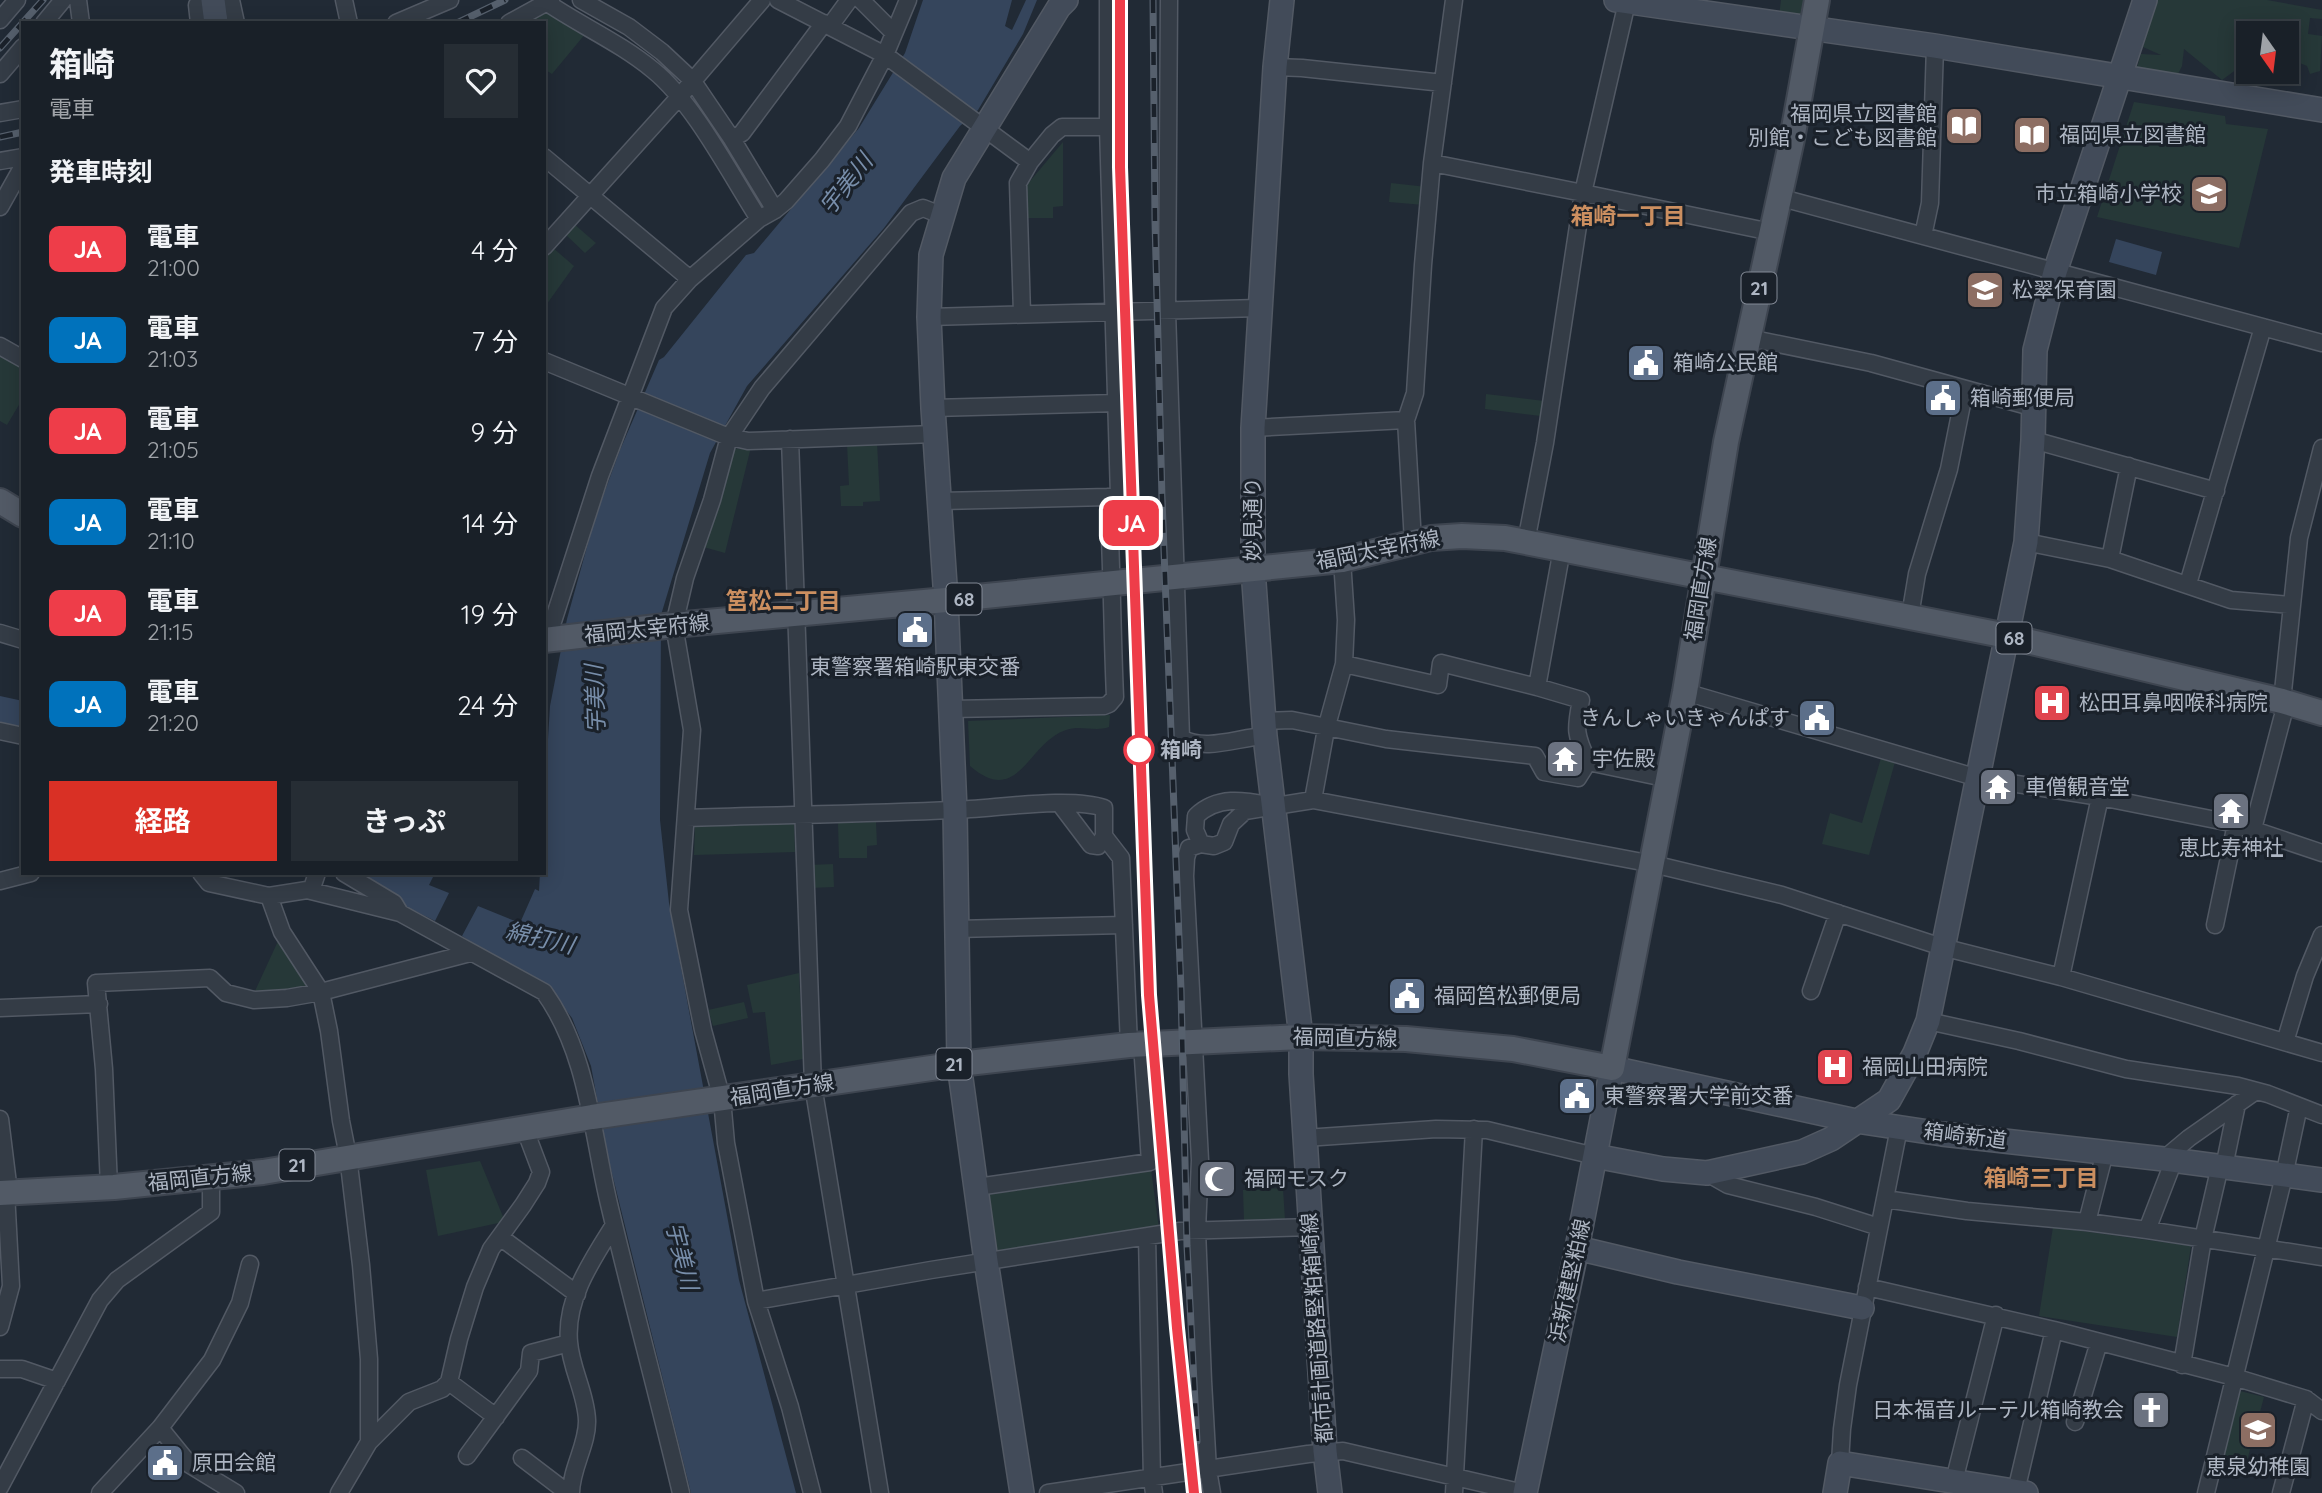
<!DOCTYPE html>
<html lang="ja">
<meta charset="utf-8">
<style>
:root{--surface:#192028;--page:#262d34;--text:#f1f3f6;--muted:#9fa3a8;--line:#373e45;--accent:#d93025}
body{margin:0;font-family:Quicksand,"Noto Sans JP",sans-serif;background:var(--page);color:var(--text);height:100vh;display:flex;flex-direction:column;font-size:26px;white-space:nowrap}
*{box-sizing:border-box;margin:0}
p{font-size:23px;color:var(--muted)}
.icon{flex:none;width:38px;height:38px;fill:none;stroke:currentColor;stroke-width:2;stroke-linecap:round;stroke-linejoin:round}
.map{position:relative;flex:1;overflow:hidden}
.panel{position:absolute;left:21px;top:21px;width:525px;height:854px;display:flex;flex-direction:column;background:var(--surface);border-radius:0px;box-shadow:0 4px 18px #0003,0 0 0 2px var(--line)}
.panel>*{flex:none}
.badge{padding:0 14px;border-radius:10px;font-size:24px;line-height:46px}
.needle{width:46px;rotate:166deg}
.tools{position:absolute;left:2236px;top:21px;display:grid;gap:14px}
.tools a{display:grid;place-items:center;width:63px;height:63px;border-radius:0px;background:var(--surface);box-shadow:0 4px 18px #0003,0 0 0 2px var(--line);font-size:35px}
.map>.badge{position:absolute;translate:-50% -50%;box-shadow:0 0 0 4px #fff}
h2{padding:0 28px;font-size:26px;line-height:63px}
.round{display:grid;place-items:center;flex:none;width:74px;height:74px;border-radius:0px;background:var(--page)}
.summary{display:flex;align-items:center;justify-content:space-between;height:119px;padding:0 28px}
h1{font-size:33px;font-weight:700;line-height:52px}
.action{display:flex;gap:14px;margin-top:auto;padding:14px 28px}
.action a{flex:1;height:80px;border-radius:0px;background:var(--accent);color:#fff;font-size:28px;font-weight:700;line-height:80px;text-align:center}
.action a+a{background:var(--page);color:var(--text)}
ul{padding:0;list-style:none}
li{display:flex;align-items:center;gap:21px;height:91px;padding:0 28px}
li div{flex:1}
li b{display:block;font-size:26px}
li em{font-style:normal}
li .badge{min-width:77px;font-weight:700;text-align:center}
.map>svg:first-child{display:block}
</style>
<div class="map">
<svg width="2322" height="1493" viewBox="0 0 2322 1493">
<rect width="100%" height="100%" fill="#212a35"/>
<path fill="#263838" d="M 1781,0 L 1804,0 L 1801,19 L 1779,16 Z
M 2155,0 L 2267,0 L 2322,10 L 2322,19 L 2310,18 L 2308,34 L 2322,36 L 2320,71 L 2310,74 L 2307,66 L 2297,62 L 2294,46 L 2287,43 L 2287,33 L 2249,33 L 2249,69 L 2246,71 L 2237,69 L 2222,80 L 2184,49 L 2182,66 L 2177,76 L 2136,71 L 2141,54 L 2161,55 L 2143,47 Z
M 545,7 L 586,33 L 552,74 L 544,69 L 544,23 L 519,23 Z
M 2134,102 L 2225,116 L 2226,124 L 2268,129 L 2239,248 L 2097,217 Z
M 1063,142 L 1063,206 L 1053,207 L 1053,218 L 1026,218 L 1025,187 Z
M 1391,183 L 1427,187 L 1424,205 L 1389,202 Z
M 574,224 L 596,243 L 585,253 L 565,234 Z
M 552,247 L 574,266 L 544,308 L 544,255 Z
M 0,354 L 23,368 L 23,398 L 7,425 L 0,421 Z
M 1486,394 L 1544,401 L 1541,416 L 1485,409 Z
M 877,442 L 880,501 L 863,502 L 863,506 L 841,506 L 840,486 L 849,485 L 847,443 Z
M 751,447 L 725,553 L 700,546 L 734,449 Z
M 1110,715 L 1109,727 C 1095,732 1081,725 1066,730 C 1027,743 1019,808 970,766 L 968,721 Z
M 1881,758 L 1895,762 L 1869,855 L 1822,844 L 1830,813 L 1862,823 Z
M 794,821 L 795,852 L 694,855 L 695,825 Z
M 876,822 L 877,845 L 867,846 L 867,858 L 839,858 L 838,823 Z
M 833,864 L 834,887 L 810,888 L 809,865 Z
M 279,939 C 287,955 302,970 306,987 L 284,992 L 255,991 Z
M 799,973 L 803,1059 L 771,1065 L 765,1012 L 753,1013 L 747,985 Z
M 744,1002 L 748,1018 L 713,1026 L 708,1010 Z
M 480,1161 L 504,1219 L 503,1222 L 438,1236 L 426,1170 Z
M 1151,1169 L 1159,1229 L 995,1255 L 988,1195 Z
M 1283,1188 L 1285,1220 L 1244,1221 L 1243,1190 Z
M 2053,1227 L 2191,1246 L 2177,1337 L 2039,1316 Z
M 2240,1391 L 2264,1397 L 2247,1461 L 2223,1455 Z"/>
<path fill="#35455c" d="M 923,0 L 1012,0 L 1005,26 L 1012,30 L 1026,0 L 1037,0 L 1023,34 L 978,110 L 960,126 L 884,228 L 747,386 L 710,453 L 661,615 L 660,820 L 669,903 L 739,1280 L 796,1493 L 691,1493 L 607,1153 L 591,1066 L 572,1018 L 551,991 L 513,970 L 462,936 L 478,906 L 520,923 L 535,889 L 539,891 L 540,873 L 544,873 L 544,805 L 550,706 L 567,619 L 595,518 L 620,450 L 659,360 L 664,357 L 746,255 L 754,253 L 859,128 L 905,53 Z
M 2116,239 L 2162,252 L 2156,275 L 2109,262 Z
M 0,696 L 23,701 L 23,730 L 0,726 Z
M 352,873 L 424,873 L 433,877 L 429,885 L 449,893 L 435,921 L 399,903 Z"/>
<g fill="none" stroke-linecap="round" stroke-linejoin="round">
<defs>
<path id="street" d="M 78,0 L 81,23
M 231,0 L 236,23
M 344,0 L 349,23
M 543,0 C 579,25 619,42 653,70 C 694,103 730,174 759,219
M 581,0 L 629,27 L 662,52 L 692,80 L 732,139 L 775,210
M 778,0 L 885,55 L 1030,162
M 861,0 L 893,32
M 1169,0 L 1167,311 L 1181,738 C 1206,752 1239,737 1265,736
M 1627,2 L 1583,193 L 1771,232
M 0,20 L 17,0
M 44,23 L 63,0
M 199,23 L 197,5 L 222,0
M 396,23 L 450,0
M 509,23 L 551,0
M 830,26 L 849,0
M 1275,67 L 1302,68 L 1443,83
M 0,74 L 23,47
M 0,113 L 23,109
M 732,139 L 742,133 L 824,23
M 544,157 L 690,279
M 0,161 L 23,157
M 1432,163 L 1583,193 L 1545,443 L 1526,542
M 1778,197 L 2322,343
M 0,207 L 23,166
M 1923,236 L 1930,203 L 1935,46
M 544,247 L 680,96 L 762,0
M 1022,314 L 1018,183 L 1030,162 L 1052,135 L 1062,127 L 1108,127
M 929,317 L 1259,308
M 1749,338 L 1871,363 L 2035,408
M 0,346 L 23,359
M 544,361 L 726,436 L 748,441 L 934,434
M 933,408 L 1116,403
M 1253,428 L 1406,420
M 790,439 L 813,1085 L 880,1493
M 2033,440 L 2216,491
M 940,501 L 1108,497
M 1413,542 L 1406,420 L 1415,393 L 1423,265 L 1432,163 L 1454,0
M 2026,542 L 2110,559 L 2231,600 L 2292,605
M 2110,559 L 2129,466
M 2188,584 L 2263,327
M 1910,616 L 1917,574 L 1949,469 L 1965,389
M 0,633 L 23,640
M 547,640 L 600,476 L 664,308 L 690,279 L 759,219 L 775,210 L 786,201 L 822,160 L 848,126 L 885,55 L 908,0
M 1344,664 L 1438,685 L 1441,663 L 1537,687 L 1562,549
M 1537,687 L 1581,700 C 1575,730 1575,734 1588,762
M 1685,692 L 1978,778 L 2100,797 L 2236,824 L 2322,853
M 950,709 L 1104,706 L 1109,704 L 1115,697 C 1112,630 1112,564 1108,497 L 1119,496 L 1108,127 L 1108,0
M 1264,721 L 1292,720 L 1386,739 L 1535,756 L 1544,772 L 1578,778 L 1588,762 L 1669,779
M 0,731 L 23,736
M 1313,800 L 1326,729 L 1344,664 L 1346,620 L 1342,560
M 1275,806 C 1247,801 1219,794 1196,816 L 1195,830 L 1201,844 L 1214,846 L 1224,842 L 1231,824 L 1245,811 L 1313,800 L 1653,864 L 1782,895 L 1942,947 L 2061,977 L 2322,1053
M 686,818 C 775,815 865,814 954,810 C 993,809 1070,796 1104,808 L 1104,836 L 1098,846 L 1091,845 L 1060,804
M 2253,829 L 2283,715 L 2282,701 L 2299,538 L 2322,448
M 1104,836 L 1121,858 L 1129,1045
M 1201,844 L 1189,848 L 1186,858 L 1185,876 L 1200,1160 L 1197,1230 L 1203,1381 L 1208,1470 L 1212,1493
M 201,873 L 209,883 L 269,896 L 307,890 L 400,913
M 344,873 L 394,903 L 400,913 L 544,992 C 588,1053 592,1133 609,1204 C 632,1301 658,1396 681,1493
M 0,881 L 31,873
M 311,891 L 317,873
M 269,896 L 282,932 L 321,992 L 329,1031 L 341,1121 L 348,1156 L 361,1265 L 369,1359 L 369,1442
M 2215,925 L 2236,824
M 956,929 L 1124,925
M 2061,977 L 2100,797
M 1811,991 L 1838,913
M 0,1008 L 99,1004
M 1928,1021 L 2019,1041 L 2126,1069 L 2238,1086 L 2268,1094 L 2322,1115
M 2285,1042 L 2305,976 L 2322,935
M 0,1119 L 9,1192
M 1305,1138 L 1436,1129 L 1487,1130 L 1595,1156
M 2164,1159 L 2189,1138 L 2256,1091
M 2224,1167 L 2237,1104
M 1707,1173 L 1728,1185 L 1816,1207 L 1879,1227
M 109,1187 L 104,1069 L 96,983 L 210,978 L 226,993 L 254,1000 L 287,998 L 321,992 L 470,953
M 977,1187 L 1150,1162 L 1142,1044
M 1885,1199 L 1967,1211 L 2087,1222 L 2147,1230 L 2322,1257
M 2087,1222 L 2105,1152
M 2147,1230 L 2174,1160
M 1147,1236 L 1152,1479 L 1154,1493
M 500,1237 L 577,1294
M 1867,1287 L 2054,1330 L 2234,1377 L 2306,1399 L 2322,1411
M 756,1301 L 931,1270 L 1180,1231 L 1312,1227
M 0,1327 L 11,1286 L 6,1192
M 2182,1365 L 2203,1239 L 2220,1166
M 0,1369 L 22,1369 L 57,1381
M 449,1382 L 496,1417
M 2075,1422 L 2099,1342
M 160,1428 L 190,1465 L 236,1493
M 467,1456 L 529,1371 L 531,1353 L 569,1343
M 522,1458 L 568,1493
M 1840,1463 L 1842,1429 L 1848,1385 L 1899,1128
M 1954,1481 L 1996,1315
M 0,1487 L 100,1300 L 117,1280 L 211,1212 L 211,1178
M 2016,1491 L 2054,1330
M 100,1493 L 160,1428 L 212,1360 L 240,1303 L 250,1264
M 339,1493 L 369,1442 L 409,1402 L 442,1389 L 449,1382 L 459,1339 L 475,1287 L 491,1249 L 523,1205 L 537,1183 L 541,1172 L 524,1127
M 571,1493 C 571,1468 588,1444 587,1420 C 586,1393 571,1369 569,1342 C 565,1299 592,1260 614,1225
M 812,1493 L 790,1407 L 756,1301 L 726,1143 L 722,1099 L 703,1030 L 679,910 L 692,730 L 674,625 L 685,578 L 712,500 L 729,437 L 762,388 L 911,213 L 923,208 L 941,215
M 1048,1493 L 1308,1454 L 1343,1451 L 1524,1493
M 1454,1493 L 1474,1129
M 2206,1493 L 2284,1176 L 2299,1106
M 2281,1493 L 2306,1399"/>
<path id="secondary" d="M 213,0 L 216,23
M 1282,0 L 1275,67 L 1253,428 L 1253,569 L 1265,736 L 1301,1037 L 1301,1074 L 1325,1451 L 1330,1493
M 1616,0 L 1935,46 L 2322,110
M 1595,1156 L 1663,1169 L 1707,1173 L 1802,1152 L 1831,1139 L 1889,1100 L 1915,1053 L 1928,1021 L 2026,542 L 2033,440 L 2035,350 L 2055,272 L 2145,0
M 1577,1248 L 1678,1272 L 1862,1308
M 1022,1493 L 986,1261 L 959,1064 L 955,810 L 946,600 L 933,408 L 929,317 L 931,255 L 954,178 L 1059,7 L 1066,0
M 1525,1493 L 1577,1248 L 1612,1068 L 1856,1121 L 1942,1134 L 2164,1159 L 2322,1180
M 1835,1493 L 1840,1463 L 2026,1493"/>
<path id="primary" d="M 0,501 L 23,515
M 544,640 L 674,625 L 946,600 L 1342,560 L 1431,538 L 1462,536 L 1505,538 L 1997,634 L 2282,701 L 2322,713
M 0,1193 L 114,1187 L 263,1172 L 592,1117 L 959,1064 L 1129,1045 L 1301,1037 L 1406,1039 L 1513,1049 L 1612,1068 L 1685,692 L 1726,442 L 1792,139 L 1817,0"/>
</defs>
<use href="#street" stroke="#525964" stroke-width="19"/>
<use href="#secondary" stroke="#525964" stroke-width="26"/>
<use href="#primary" stroke="#3e4550" stroke-width="28"/>
<use href="#street" stroke="#343c46" stroke-width="16"/>
<use href="#secondary" stroke="#424b59" stroke-width="23"/>
<use href="#primary" stroke="#525a66" stroke-width="24"/>
<defs>
<path id="rail" d="M 1120,0 L 1120,167 L 1149,995 L 1175,1304 L 1194,1493
M 1153,0 L 1155,221 L 1162,499 L 1181,990 L 1187,1246 L 1197,1441
M 457,23 L 505,0
M 0,48 L 43,0
M 0,137 L 23,132"/>
</defs>
<use href="#rail" stroke="#56606d" stroke-width="7"/>
<use href="#rail" stroke="#1a212a" stroke-width="4.5" stroke-dasharray="13" stroke-linecap="butt"/>
</g>
<g fill="none" stroke-linecap="round" stroke-linejoin="round">
<defs>
<path id="line" d="M 1120,0 L 1120,167 L 1149,995 L 1177,1328 L 1194,1493"/>
</defs>
<use href="#line" stroke="#fff" stroke-width="16"/>
<use href="#line" stroke="#ee3d49" stroke-width="10"/>
</g>
<defs>
<symbol id="library-square" viewBox="-11 -11 22 22"><rect x="-9" y="-9" width="18" height="18" rx="4" fill="#8d6e63" stroke="#1a212a"/><path d="M-6-4Q-3-5.5-.7-3.5V5Q-3 3-6 4ZM6-4Q3-5.5 .7-3.5V5Q3 3 6 4Z" fill="#fff"/></symbol>
<symbol id="school-square" viewBox="-11 -11 22 22"><rect x="-9" y="-9" width="18" height="18" rx="4" fill="#8d6e63" stroke="#1a212a"/><path d="M0-5L7-2L0 1L-7-2ZM-4 1L0 2.5L4 1V4Q0 6-4 4Z" fill="#fff"/></symbol>
<symbol id="civic-square" viewBox="-11 -11 22 22"><rect x="-9" y="-9" width="18" height="18" rx="4" fill="#5c6f8a" stroke="#1a212a"/><path d="M-.6-6.5H3V-4.5H.6V-3L4-1V1h2V6H-6V1h2V-1L-.6-3ZM-1.2 2.5V6h2.4V2.5Z" fill="#fff"/></symbol>
<symbol id="hospital-square" viewBox="-11 -11 22 22"><rect x="-9" y="-9" width="18" height="18" rx="4" fill="#e0444e" stroke="#1a212a"/><path d="M-5-5h3v3.5h4V-5h3V5h-3V1.5h-4V5h-3Z" fill="#fff"/></symbol>
<symbol id="temple-square" viewBox="-11 -11 22 22"><rect x="-9" y="-9" width="18" height="18" rx="4" fill="#6b7280" stroke="#1a212a"/><path d="M0-6L5-2H3V0L6.5 2.5H4V6H1.5V3h-3V6H-4V2.5H-6.5L-3 0V-2H-5Z" fill="#fff"/></symbol>
<symbol id="mosque-square" viewBox="-11 -11 22 22"><rect x="-9" y="-9" width="18" height="18" rx="4" fill="#6b7280" stroke="#1a212a"/><path d="M3.5-4.9A6 6 0 1 0 3.5 4.9A5 5 0 1 1 3.5-4.9Z" fill="#fff"/></symbol>
<symbol id="church-square" viewBox="-11 -11 22 22"><rect x="-9" y="-9" width="18" height="18" rx="4" fill="#6b7280" stroke="#1a212a"/><path d="M-1.2-6h2.4v3.5h3.3v2.4h-3.3V6h-2.4V-.1h-3.3v-2.4h3.3Z" fill="#fff"/></symbol>
</defs>
<g fill-rule="evenodd">
<use href="#library-square" x="1942" y="104" width="44" height="44"/>
<use href="#library-square" x="2010" y="113" width="44" height="44"/>
<use href="#school-square" x="2187" y="172" width="44" height="44"/>
<use href="#school-square" x="1963" y="268" width="44" height="44"/>
<use href="#civic-square" x="1624" y="341" width="44" height="44"/>
<use href="#civic-square" x="1921" y="376" width="44" height="44"/>
<use href="#civic-square" x="893" y="608" width="44" height="44"/>
<use href="#hospital-square" x="2030" y="681" width="44" height="44"/>
<use href="#civic-square" x="1795" y="696" width="44" height="44"/>
<use href="#temple-square" x="1543" y="737" width="44" height="44"/>
<use href="#temple-square" x="1976" y="765" width="44" height="44"/>
<use href="#temple-square" x="2209" y="789" width="44" height="44"/>
<use href="#civic-square" x="1385" y="974" width="44" height="44"/>
<use href="#hospital-square" x="1813" y="1045" width="44" height="44"/>
<use href="#civic-square" x="1555" y="1074" width="44" height="44"/>
<use href="#mosque-square" x="1195" y="1157" width="44" height="44"/>
<use href="#church-square" x="2129" y="1388" width="44" height="44"/>
<use href="#school-square" x="2236" y="1408" width="44" height="44"/>
<use href="#civic-square" x="143" y="1441" width="44" height="44"/>
</g>
<circle fill="#fff" stroke="#ee3d49" stroke-width="3.5" cx="1139" cy="750" r="14"/>
<g text-anchor="middle" stroke-width="6" stroke-linejoin="round" paint-order="stroke">
<g fill="#1a212a" stroke="#828995" stroke-width="2">
<rect x="1741.5" y="272.5" width="35" height="31" rx="5"/>
<rect x="946.5" y="583.5" width="35" height="31" rx="5"/>
<rect x="1996.5" y="622.5" width="35" height="31" rx="5"/>
<rect x="936.5" y="1048.5" width="35" height="31" rx="5"/>
<rect x="279.5" y="1149.5" width="35" height="31" rx="5"/>
</g>
<g font-size="19" font-weight="bold" fill="#aeb6c3">
<text x="1759" y="295">21</text>
<text x="964" y="606">68</text>
<text x="2014" y="645">68</text>
<text x="954" y="1071">21</text>
<text x="297" y="1172">21</text>
</g>
<g font-size="21" fill="#aeb6c3" stroke="#1a212a" text-anchor="start">
<text x="1937" y="121" text-anchor="end">福岡県立図書館<tspan x="1937" dy="24">別館・こども図書館</tspan></text>
<text x="2059" y="142">福岡県立図書館</text>
<text x="2182" y="201" text-anchor="end">市立箱崎小学校</text>
<text x="2012" y="297">松翠保育園</text>
<text x="1673" y="370">箱崎公民館</text>
<text x="1970" y="405">箱崎郵便局</text>
<text x="915" y="674" text-anchor="middle">東警察署箱崎駅東交番</text>
<text x="2079" y="710">松田耳鼻咽喉科病院</text>
<text x="1790" y="725" text-anchor="end">きんしゃいきゃんぱす</text>
<text x="1592" y="766">宇佐殿</text>
<text x="2025" y="794">車僧観音堂</text>
<text x="2231" y="855" text-anchor="middle">恵比寿神社</text>
<text x="1434" y="1003">福岡筥松郵便局</text>
<text x="1862" y="1074">福岡山田病院</text>
<text x="1604" y="1103">東警察署大学前交番</text>
<text x="1244" y="1186">福岡モスク</text>
<text x="2124" y="1417" text-anchor="end">日本福音ルーテル箱崎教会</text>
<text x="192" y="1470">原田会館</text>
<text x="2258" y="1474" text-anchor="middle">恵泉幼稚園</text>
</g>
<g font-size="21" fill="#aeb6c3" stroke="#1a212a">
<text transform="translate(1253 519) rotate(-90)" y="7">妙見通り</text>
<text transform="translate(1378 550) rotate(-11)" y="7">福岡太宰府線</text>
<text transform="translate(1701 589) rotate(-81)" y="7">福岡直方線</text>
<text transform="translate(647 629) rotate(-6)" y="7">福岡太宰府線</text>
<text transform="translate(1345 1038) rotate(1)" y="7">福岡直方線</text>
<text transform="translate(782 1090) rotate(-9)" y="7">福岡直方線</text>
<text transform="translate(1965 1136) rotate(7)" y="7">箱崎新道</text>
<text transform="translate(200 1178) rotate(-6)" y="7">福岡直方線</text>
<text transform="translate(1570 1281) rotate(-78)" y="7">浜新建堅粕線</text>
<text transform="translate(1317 1328) rotate(-94)" y="7">都市計画道路堅粕箱崎線</text>
</g>
<g font-size="21" font-weight="bold" fill="#aeb6c3" stroke="#1a212a" text-anchor="start">
<text x="1160" y="757">箱崎</text>
</g>
<g font-size="23" font-style="italic" fill="#788eaa" stroke="#1a212a">
<text transform="translate(846 184) rotate(-52)" y="8">宇美川</text>
<text transform="translate(595 699) rotate(-92)" y="8">宇美川</text>
<text transform="translate(540 938) rotate(13)" y="8">綿打川</text>
<text transform="translate(682 1256) rotate(76)" y="8">宇美川</text>
</g>
<g font-size="23" font-weight="bold" fill="#cc8f60" stroke="#1a212a">
<text x="1628" y="224">箱崎一丁目</text>
<text x="783" y="609">筥松二丁目</text>
<text x="2041" y="1186">箱崎三丁目</text>
</g>
</g>
</svg>
<div class="tools">
<a><svg class="needle" viewBox="-14 -14 28 28"><path d="M0-13l5 13h-10z" fill="#e53935"/><path d="M0 13l5-13h-10z" fill="#9fa3a8"/></svg></a>
</div>
<b class="badge" style="left:1131px;top:523px;background:#ee3d49;color:#fff">JA</b>
<section class="panel">
<div class="summary"><div><h1>箱崎</h1><p>電車</p></div><a class="round"><svg class="icon" aria-label="heart" viewBox="0 0 24 24"><path d="M12 20l-8-8c-3-5 5-10 8-4 3-6 11-1 8 4z"/></svg></a></div>
<h2>発車時刻</h2>
<ul>
<li><span class="badge" style="background:#ee3d49;color:#fff">JA</span><div><b>電車</b><p>21:00</p></div><em>4 分</em></li>
<li><span class="badge" style="background:#0072bc;color:#fff">JA</span><div><b>電車</b><p>21:03</p></div><em>7 分</em></li>
<li><span class="badge" style="background:#ee3d49;color:#fff">JA</span><div><b>電車</b><p>21:05</p></div><em>9 分</em></li>
<li><span class="badge" style="background:#0072bc;color:#fff">JA</span><div><b>電車</b><p>21:10</p></div><em>14 分</em></li>
<li><span class="badge" style="background:#ee3d49;color:#fff">JA</span><div><b>電車</b><p>21:15</p></div><em>19 分</em></li>
<li><span class="badge" style="background:#0072bc;color:#fff">JA</span><div><b>電車</b><p>21:20</p></div><em>24 分</em></li>
</ul>
<div class="action"><a>経路</a><a>きっぷ</a></div>
</section>
</div>
